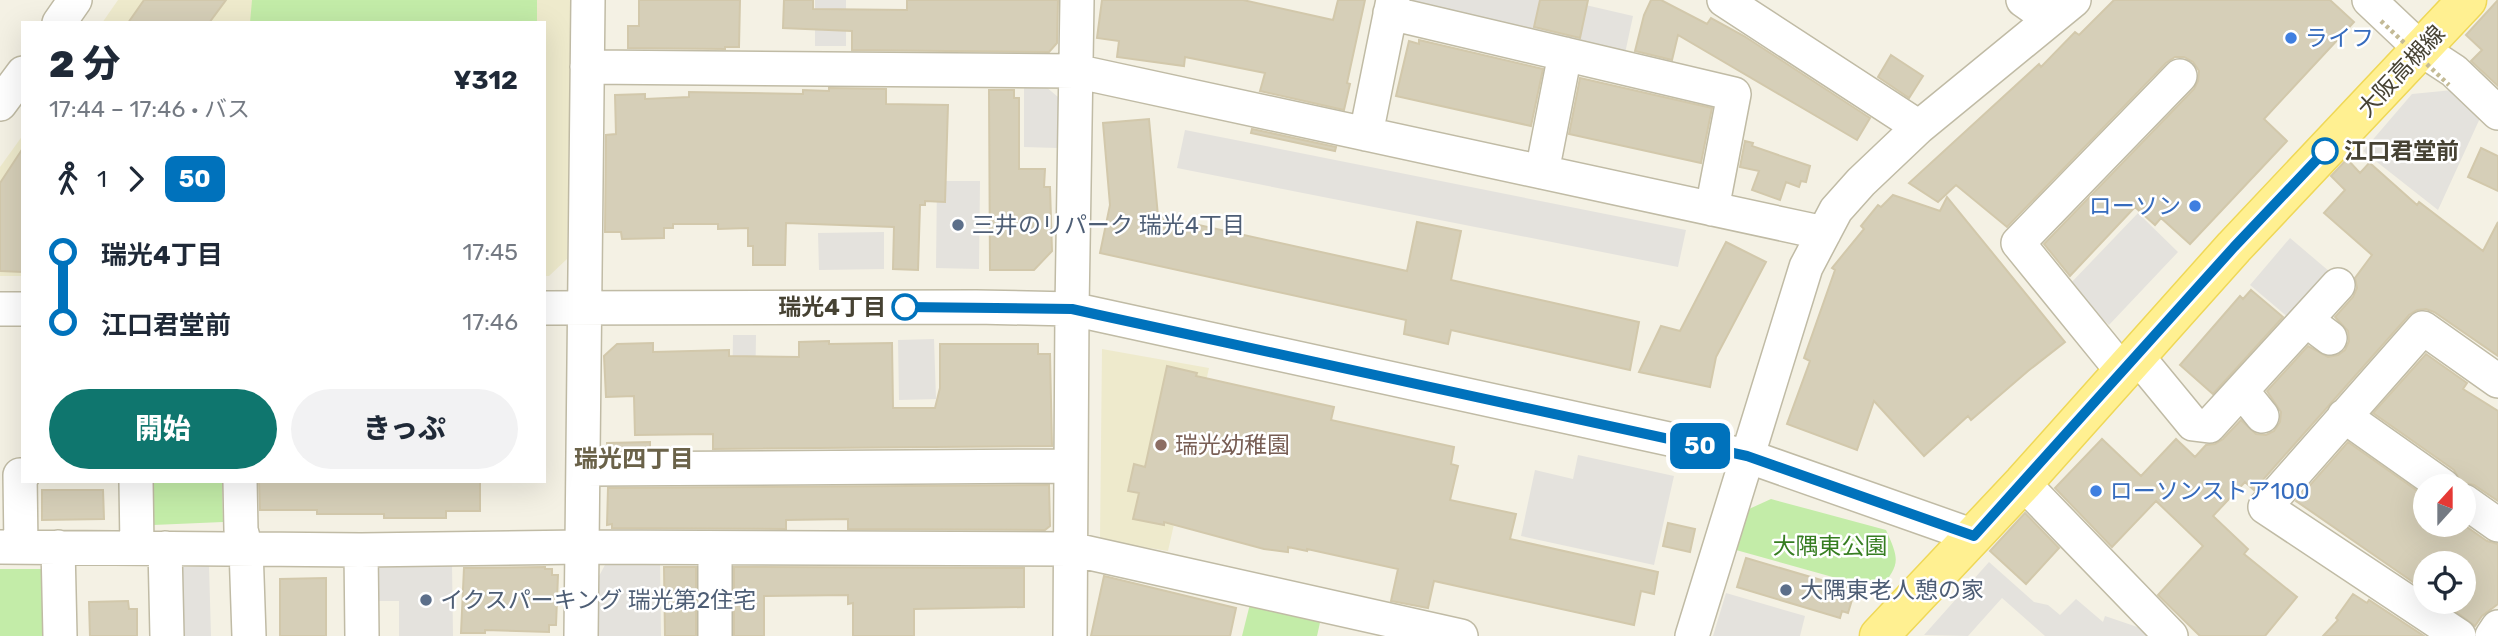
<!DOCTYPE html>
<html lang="ja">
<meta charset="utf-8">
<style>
:root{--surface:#fff;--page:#f2f2f3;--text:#1f2937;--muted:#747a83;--accent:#0f766e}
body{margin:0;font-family:Rubik,"Noto Sans JP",sans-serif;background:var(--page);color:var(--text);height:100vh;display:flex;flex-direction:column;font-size:26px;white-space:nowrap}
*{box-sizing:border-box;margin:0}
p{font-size:23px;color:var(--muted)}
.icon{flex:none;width:38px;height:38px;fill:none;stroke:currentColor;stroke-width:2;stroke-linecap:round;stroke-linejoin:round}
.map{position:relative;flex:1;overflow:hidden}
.drawer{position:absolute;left:21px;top:21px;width:525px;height:462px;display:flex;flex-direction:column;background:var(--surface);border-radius:0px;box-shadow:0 7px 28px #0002}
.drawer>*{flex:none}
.badge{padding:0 14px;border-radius:10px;font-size:24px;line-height:46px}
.needle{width:46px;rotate:21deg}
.controls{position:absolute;left:2413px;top:474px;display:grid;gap:14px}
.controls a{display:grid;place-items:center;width:63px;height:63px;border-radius:50%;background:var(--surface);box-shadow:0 7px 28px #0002;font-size:35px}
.map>.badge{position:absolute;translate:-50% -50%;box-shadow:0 0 0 4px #fff}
.legs{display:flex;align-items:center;gap:10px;height:77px;padding:0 28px;font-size:23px}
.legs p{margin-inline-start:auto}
.summary{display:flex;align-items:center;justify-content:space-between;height:119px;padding:0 28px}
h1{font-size:38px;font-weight:800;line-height:52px}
.cta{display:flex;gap:14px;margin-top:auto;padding:14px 28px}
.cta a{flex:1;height:80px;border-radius:42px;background:var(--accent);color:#fff;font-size:28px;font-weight:800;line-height:80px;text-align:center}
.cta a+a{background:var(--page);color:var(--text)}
ul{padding:0 28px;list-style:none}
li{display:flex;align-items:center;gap:24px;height:70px;font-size:26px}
li i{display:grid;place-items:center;width:10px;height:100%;margin:0 9px;background:currentColor}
li i::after{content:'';width:18px;height:18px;margin:-9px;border:5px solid;border-radius:50%;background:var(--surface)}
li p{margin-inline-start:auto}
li:first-child i{background:linear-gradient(#0000 50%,currentColor 0)}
li:last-child i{background:linear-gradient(currentColor 50%,#0000 0)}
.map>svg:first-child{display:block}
</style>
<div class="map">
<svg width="2498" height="636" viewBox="0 0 2498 636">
<rect width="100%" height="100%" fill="#f4f1e4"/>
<path fill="#eeeacc" d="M 118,0 L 571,0 L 567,259 L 549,276 L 544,276 L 544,23 L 102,23 Z
M 23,135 L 23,276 L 0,276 L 0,167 Z
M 1102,349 L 1209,368 L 1168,551 L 1100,540 Z"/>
<path fill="#c3eca8" d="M 252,0 L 537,0 L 537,23 L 250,23 Z
M 152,481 L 222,481 L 223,522 L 153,525 Z
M 1771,499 L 1886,530 C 1900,561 1900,564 1879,590 L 1736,550 L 1749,509 Z
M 0,569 L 46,569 L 46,636 L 0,636 Z
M 1250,604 L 1321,618 L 1317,636 L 1242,636 Z"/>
<path fill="#e4e2dd" d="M 815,0 L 846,0 L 846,46 L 815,46 Z
M 1413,0 L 1564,0 L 1633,16 L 1624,58 L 1410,10 Z
M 1024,86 L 1045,86 L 1058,97 L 1058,148 L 1024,147 Z
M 2453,90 L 2481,116 L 2438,210 L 2363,151 L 2412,94 Z
M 1185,130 L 1686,230 L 1678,267 L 1177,168 Z
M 937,181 L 980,181 L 979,269 L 936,268 Z
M 2138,213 L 2178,252 L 2109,325 L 2068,286 Z
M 884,232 L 884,269 L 819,270 L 818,233 Z
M 2290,238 L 2330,272 L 2290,319 L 2250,285 Z
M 733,335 L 756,335 L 755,402 L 732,401 Z
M 934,339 L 936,399 L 899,400 L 898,340 Z
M 1578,455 L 1674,476 L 1654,565 L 1521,536 L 1535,470 L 1573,479 Z
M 660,560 L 661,636 L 598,636 L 597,580 L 607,561 Z
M 1989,562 L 2034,602 L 2048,605 L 2060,615 L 2076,599 L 2103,622 L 2105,616 L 2155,633 L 2154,636 L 2045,636 L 2002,598 L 1968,636 L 1924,635 Z
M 374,565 L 452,565 L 453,636 L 399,636 L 399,601 L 375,601 Z
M 209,566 L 211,636 L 180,636 L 179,567 Z
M 1726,593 L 1805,616 L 1800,636 L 1713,636 Z"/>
<path fill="#d6cfb8" stroke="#d2c8ab" stroke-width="2" d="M 144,0 L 226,0 L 209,23 L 128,23 Z
M 639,0 L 740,0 L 739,47 L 725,47 L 725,49 L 628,48 L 628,26 L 639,26 Z
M 784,0 L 813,0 L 813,9 L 907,10 L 907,0 L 1058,0 L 1057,43 L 1049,52 L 852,50 L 852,31 L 783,28 Z
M 1102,0 L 1243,0 L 1333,20 L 1338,0 L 1365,0 L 1347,83 L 1350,84 L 1344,110 L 1260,91 L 1265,73 L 1185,57 L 1184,66 L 1117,57 L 1119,41 L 1097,38 Z
M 1540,0 L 1588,0 L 1580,38 L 1534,27 Z
M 1651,0 L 1661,0 L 1707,24 L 1711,18 L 1744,36 L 1870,118 L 1857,140 L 1678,35 L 1672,60 L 1635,51 L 1644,15 Z
M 2114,0 L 2330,0 L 2354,22 L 2264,119 L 2287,141 L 2190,244 L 2161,218 L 2155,225 L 2135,207 L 2070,276 L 2044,244 L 2194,89 L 2198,81 L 2199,71 L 2193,62 L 2184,57 L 2175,57 L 2166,63 L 2007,227 L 1956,185 L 1938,202 L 1909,183 L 2039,64 L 2041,67 L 2075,32 L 2079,35 Z
M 2498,0 L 2498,86 L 2471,61 L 2482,50 L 2466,35 Z
M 1419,40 L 1543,69 L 1531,126 L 1396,96 L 1409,41 L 1419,44 Z
M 1891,55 L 1923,76 L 1909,98 L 1878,77 Z
M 1580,78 L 1712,108 L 1701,163 L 1569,134 Z
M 829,88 L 886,89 L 886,104 L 948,105 L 945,202 L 925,201 L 925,205 L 920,205 L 918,270 L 893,269 L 894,227 L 786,223 L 785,265 L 753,265 L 753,246 L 748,246 L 748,228 L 718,229 L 718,224 L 673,224 L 673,228 L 664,228 L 664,238 L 622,239 L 621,232 L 605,232 L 606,135 L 616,134 L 615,95 L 645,94 L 645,99 L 689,97 L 689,92 L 803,94 L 803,90 L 829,91 Z
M 989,90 L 1014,90 L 1014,98 L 1019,98 L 1019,169 L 1045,169 L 1044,187 L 1050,187 L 1052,251 L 1034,270 L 990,270 Z
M 1149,119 L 1158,216 L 1407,271 L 1417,222 L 1461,231 L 1451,280 L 1639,322 L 1630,370 L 1451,330 L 1448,344 L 1404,334 L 1406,320 L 1100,253 L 1110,205 L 1103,123 Z
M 1252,129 L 1336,147 L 1335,151 L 1251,133 Z
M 1745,141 L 1753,143 L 1752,146 L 1810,166 L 1806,182 L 1801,181 L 1799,187 L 1786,182 L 1780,200 L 1752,190 L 1759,171 L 1740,167 Z
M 23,148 L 23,272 L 0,271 L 0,183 Z
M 2481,148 L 2498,156 L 2498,191 L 2468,177 Z
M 2347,159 L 2360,173 L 2371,161 L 2371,164 L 2417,205 L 2419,202 L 2483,251 L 2498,222 L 2498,356 L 2434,312 L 2426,309 L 2417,310 L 2409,315 L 2254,490 L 2245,482 L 2213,516 L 2248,549 L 2244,554 L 2297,597 L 2265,636 L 2200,636 L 2158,595 L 2203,546 L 2156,501 L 2112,547 L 2055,488 L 2102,439 L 2141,476 L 2176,439 L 2195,457 L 2206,445 L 2215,444 L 2223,439 L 2241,420 L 2256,434 L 2266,435 L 2274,431 L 2280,422 L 2281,412 L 2267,391 L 2308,346 L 2328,357 L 2338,355 L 2345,350 L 2349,341 L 2348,331 L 2335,317 L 2353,297 L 2357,288 L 2355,278 L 2372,255 L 2324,213 L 2345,190 L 2331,176 Z
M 1893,195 L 1940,211 L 1947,197 L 2065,342 L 2028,371 L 1971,420 L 1968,416 L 1924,456 L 1874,401 L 1857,450 L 1787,424 L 1810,361 L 1804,358 L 1835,270 L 1832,268 L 1864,229 L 1861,226 L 1878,205 L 1881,207 Z
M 1726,242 L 1766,262 L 1716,357 L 1710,387 L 1639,372 L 1661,326 L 1680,331 Z
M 2251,290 L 2283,317 L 2213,394 L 2180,365 L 2240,296 L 2243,299 Z
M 829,341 L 829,344 L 892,343 L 893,408 L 935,408 L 940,388 L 940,344 L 1038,344 L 1038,354 L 1050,354 L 1052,446 L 713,449 L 713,434 L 635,435 L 634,396 L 606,397 L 604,356 L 617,344 L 653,343 L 653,352 L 729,350 L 729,356 L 799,357 L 799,342 Z
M 2426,354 L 2467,383 L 2463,389 L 2498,411 L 2498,501 L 2474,485 L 2461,482 L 2454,470 L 2373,413 Z
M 1167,366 L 1197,373 L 1196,376 L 1334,407 L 1331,420 L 1454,447 L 1451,464 L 1458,466 L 1450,500 L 1516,514 L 1510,539 L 1658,572 L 1654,594 L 1641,591 L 1634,625 L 1434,581 L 1428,608 L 1391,601 L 1398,569 L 1307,549 L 1307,551 L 1288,547 L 1288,552 L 1264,549 L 1164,522 L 1164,525 L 1133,519 L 1139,493 L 1128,491 L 1134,464 L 1145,467 Z
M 650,442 L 650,449 L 607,450 L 607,443 Z
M 2348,442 L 2426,497 L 2426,525 L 2464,525 L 2487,541 L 2498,544 L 2498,604 L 2482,616 L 2475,626 L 2443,602 L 2464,602 L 2464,564 L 2426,564 L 2426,591 L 2296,501 Z
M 259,481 L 480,481 L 480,511 L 446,511 L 446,518 L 384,518 L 384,514 L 317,514 L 317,510 L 260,510 Z
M 1049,485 L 1050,526 L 1045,530 L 848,529 L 848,519 L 786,520 L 786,529 L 612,528 L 612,524 L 607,525 L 608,488 Z
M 42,490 L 103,490 L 104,519 L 42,520 Z
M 2025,513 L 2059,548 L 2026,584 L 1990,551 Z
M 1668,523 L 1695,529 L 1690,552 L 1663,546 Z
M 1746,558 L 1855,590 L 1848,613 L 1842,611 L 1840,618 L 1737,587 Z
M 545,567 L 545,569 L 552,569 L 552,575 L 558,575 L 556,625 L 549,625 L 549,632 L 485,630 L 485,633 L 461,633 L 464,568 Z
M 664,567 L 696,567 L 696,636 L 665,636 Z
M 734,567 L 1024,568 L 1024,607 L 914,609 L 914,636 L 853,636 L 853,603 L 848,604 L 848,595 L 764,596 L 764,636 L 734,636 Z
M 1104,576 L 1236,608 L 1230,636 L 1091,636 Z
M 326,578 L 326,636 L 280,636 L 280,579 Z
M 2353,594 L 2367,603 L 2369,600 L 2424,636 L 2323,636 L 2338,620 L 2336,618 Z
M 128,601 L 129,609 L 137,609 L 137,636 L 90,636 L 89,602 Z"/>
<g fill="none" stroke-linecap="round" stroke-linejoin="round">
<defs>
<path id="minor" d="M 1724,0 L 1919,127
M 2023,0 L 2050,19
M 2369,0 L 2422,50 L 2454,71 L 2498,113
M 1390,13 L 1734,94 L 1712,209
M 59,23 L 75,0
M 587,67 L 1075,71 L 1824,233
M 0,104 L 23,73
M 1366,134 L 1393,0
M 1542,172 L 1565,54
M 544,308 L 976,307 L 1072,309 L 1747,456 L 1974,536
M 0,309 L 23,309
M 2306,320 L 2330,338
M 2137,356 L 2193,424 L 2209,426 L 2338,285
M 2123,372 L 2018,243 L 2180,76
M 2242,391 L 2262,416
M 2344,416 L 2443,486
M 585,469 L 1071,466
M 136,481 L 137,547
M 240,481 L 241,530 L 246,548 L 249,636
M 2023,483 L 2171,636
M 2464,501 L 2498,525
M 0,547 L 361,550 L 582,547 L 1071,549 L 1461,636
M 21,547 L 20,475 L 23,475
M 58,547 L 60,636
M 165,548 L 167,636
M 715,548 L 715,636
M 361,550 L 362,636
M 581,636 L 588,0
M 1070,636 L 1072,309 L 1077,0
M 1692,636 L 1806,267 L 1836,210 L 1861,182 L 1919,127 L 2074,0
M 2459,636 L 2265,507 L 2423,328 L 2498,381
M 2492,636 L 2498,627"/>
<path id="major" d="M 1879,636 L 2023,483 L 2234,247 L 2467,0"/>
</defs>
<use href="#minor" stroke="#c0bba5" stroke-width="36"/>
<use href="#major" stroke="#efd857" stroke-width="41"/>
<use href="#minor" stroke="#fff" stroke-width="33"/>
<use href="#major" stroke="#fff091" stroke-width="38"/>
<path stroke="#c3ba95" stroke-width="4.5" stroke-dasharray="3.5 3.5" stroke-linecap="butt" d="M 2381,21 L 2449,85"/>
</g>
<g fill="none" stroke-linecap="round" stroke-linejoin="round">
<defs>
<path id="line-1" d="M 905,307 L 1072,309 L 1099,315 L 1747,456 L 1974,536 L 2234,247 L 2325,151"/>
</defs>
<use href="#line-1" stroke="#fff" stroke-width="16"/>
<use href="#line-1" stroke="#0072bc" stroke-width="10"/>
</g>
<g fill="#3f7fe0" stroke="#fff" stroke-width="2.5">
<circle cx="2291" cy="38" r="7"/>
<circle cx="2195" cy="206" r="7"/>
<circle cx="2096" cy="491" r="7"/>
</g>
<g fill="#fff" stroke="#0072bc" stroke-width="3.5">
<circle cx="2325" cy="151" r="12"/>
<circle cx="905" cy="307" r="12"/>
</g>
<g fill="#5c6f8a" stroke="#fff" stroke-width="2.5">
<circle cx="958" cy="225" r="7"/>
<circle cx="1786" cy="590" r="7"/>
<circle cx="426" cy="600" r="7"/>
</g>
<circle fill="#8d6e63" stroke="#fff" stroke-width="2.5" cx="1161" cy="445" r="7"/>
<g text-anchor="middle" stroke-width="5" stroke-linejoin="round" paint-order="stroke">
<g font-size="23" fill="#366cbe" stroke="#fff" text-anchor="start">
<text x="2305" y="46">ライフ</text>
<text x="2181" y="214" text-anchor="end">ローソン</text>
<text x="2110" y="499">ローソンストア100</text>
</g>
<g font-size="23" fill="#464233" stroke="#fff">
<text transform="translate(2401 71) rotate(-47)" y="8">大阪高槻線</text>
</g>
<g font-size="23" font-weight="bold" fill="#464233" stroke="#fff" text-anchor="start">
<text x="2344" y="159">江口君堂前</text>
<text x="886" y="315" text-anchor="end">瑞光4丁目</text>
</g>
<g font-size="23" fill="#4e5e75" stroke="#fff" text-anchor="start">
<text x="972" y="233">三井のリパーク 瑞光4丁目</text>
<text x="1800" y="598">大隅東老人憩の家</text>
<text x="440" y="608">イクスパーキング 瑞光第2住宅</text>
</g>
<g font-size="23" fill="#785e54" stroke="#fff" text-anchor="start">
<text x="1175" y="453">瑞光幼稚園</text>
</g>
<g font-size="23" fill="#367d21" stroke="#fff">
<text x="1830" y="554">大隅東公園</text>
</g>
<g font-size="24" font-weight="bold" fill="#6a6249" stroke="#fff">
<text x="634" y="467">瑞光四丁目</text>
</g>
</g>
</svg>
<div class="controls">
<a><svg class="needle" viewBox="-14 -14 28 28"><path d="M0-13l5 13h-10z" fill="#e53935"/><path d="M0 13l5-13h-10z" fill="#747a83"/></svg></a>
<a><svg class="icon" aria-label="locate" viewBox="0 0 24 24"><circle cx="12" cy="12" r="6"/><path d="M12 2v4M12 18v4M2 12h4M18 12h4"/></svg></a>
</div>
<b class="badge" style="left:1700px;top:446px;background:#0072bc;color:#fff">50</b>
<section class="drawer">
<div class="summary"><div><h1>2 分</h1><p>17:44 – 17:46 · バス</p></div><b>¥312</b></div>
<div class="legs"><svg class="icon" aria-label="walk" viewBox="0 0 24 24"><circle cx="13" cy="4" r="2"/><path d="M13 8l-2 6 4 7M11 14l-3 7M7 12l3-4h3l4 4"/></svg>1<svg class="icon" aria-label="forward" viewBox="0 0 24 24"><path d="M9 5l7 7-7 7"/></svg><b class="badge" style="background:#0072bc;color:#fff">50</b></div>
<ul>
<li><i style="color:#0072bc"></i><b>瑞光4丁目</b><p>17:45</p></li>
<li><i style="color:#0072bc"></i><b>江口君堂前</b><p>17:46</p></li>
</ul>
<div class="cta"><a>開始</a><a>きっぷ</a></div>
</section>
</div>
